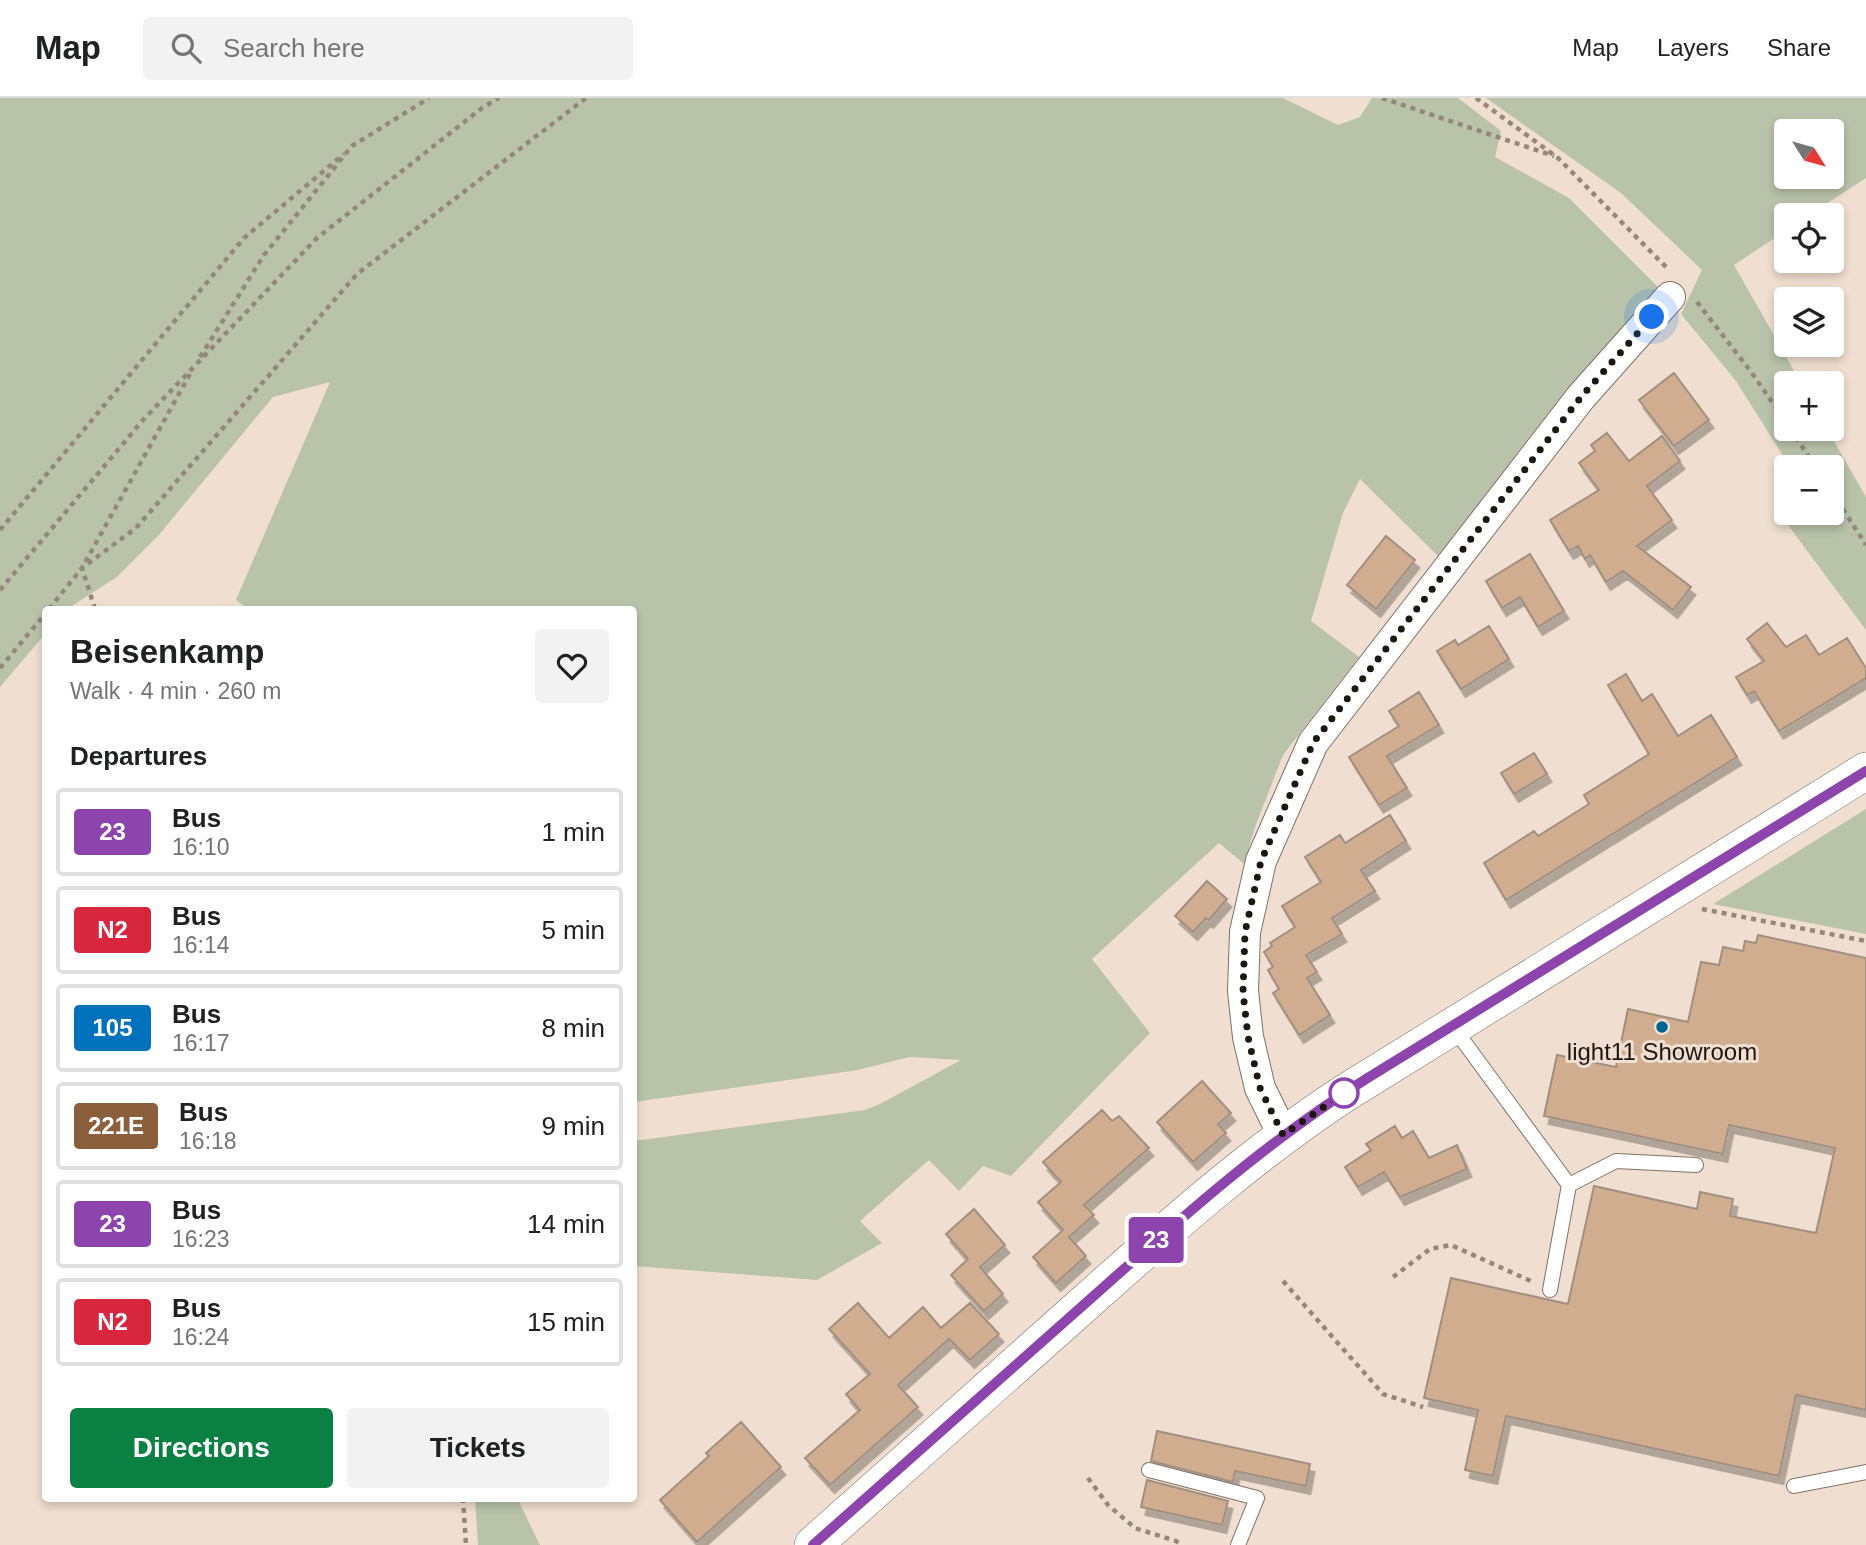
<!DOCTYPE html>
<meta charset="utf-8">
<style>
:root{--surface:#fff;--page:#f2f2f2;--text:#202124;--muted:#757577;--line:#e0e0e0;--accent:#0b8043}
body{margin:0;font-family:Arial,sans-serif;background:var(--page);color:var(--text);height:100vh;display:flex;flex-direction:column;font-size:26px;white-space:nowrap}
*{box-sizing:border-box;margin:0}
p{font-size:23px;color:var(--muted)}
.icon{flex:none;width:38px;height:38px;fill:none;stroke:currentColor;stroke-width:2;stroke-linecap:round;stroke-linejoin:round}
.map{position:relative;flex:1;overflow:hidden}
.drawer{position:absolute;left:42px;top:508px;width:595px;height:896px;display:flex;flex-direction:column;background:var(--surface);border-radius:7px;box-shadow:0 4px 10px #0003}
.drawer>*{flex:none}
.badge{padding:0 14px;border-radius:5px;font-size:24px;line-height:46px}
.needle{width:46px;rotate:127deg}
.controls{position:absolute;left:1774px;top:21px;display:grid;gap:14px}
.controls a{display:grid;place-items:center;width:70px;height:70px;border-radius:7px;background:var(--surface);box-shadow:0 4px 10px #0003;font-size:35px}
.you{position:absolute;width:35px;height:35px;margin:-18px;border:5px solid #fff;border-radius:50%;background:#1a73e8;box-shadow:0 0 0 10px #1a73e833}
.map>.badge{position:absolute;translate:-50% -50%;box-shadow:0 0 0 4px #fff}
h2{padding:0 28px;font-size:26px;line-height:63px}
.round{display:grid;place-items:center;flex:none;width:74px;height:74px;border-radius:7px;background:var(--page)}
.summary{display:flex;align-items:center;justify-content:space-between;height:119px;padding:0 28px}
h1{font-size:33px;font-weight:700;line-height:52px}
.cta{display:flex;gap:14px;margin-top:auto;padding:14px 28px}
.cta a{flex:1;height:80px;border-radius:7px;background:var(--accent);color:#fff;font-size:28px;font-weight:700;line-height:80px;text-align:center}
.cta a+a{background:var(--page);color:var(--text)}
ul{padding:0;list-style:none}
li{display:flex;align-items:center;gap:21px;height:88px;margin:0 14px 10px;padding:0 14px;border:4px solid var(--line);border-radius:7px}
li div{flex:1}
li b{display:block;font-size:26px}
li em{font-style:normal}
li .badge{min-width:77px;font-weight:700;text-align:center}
header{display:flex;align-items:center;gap:42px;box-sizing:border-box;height:98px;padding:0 35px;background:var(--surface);border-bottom:2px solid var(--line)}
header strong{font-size:33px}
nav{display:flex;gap:38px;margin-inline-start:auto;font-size:24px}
.search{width:490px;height:63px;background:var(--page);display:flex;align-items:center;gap:18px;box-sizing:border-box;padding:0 24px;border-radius:7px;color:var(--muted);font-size:26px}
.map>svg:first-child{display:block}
</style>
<header>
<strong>Map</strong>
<div class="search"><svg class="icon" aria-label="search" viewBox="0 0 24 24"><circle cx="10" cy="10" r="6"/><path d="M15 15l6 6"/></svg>Search here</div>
<nav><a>Map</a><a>Layers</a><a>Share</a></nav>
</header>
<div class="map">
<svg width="1866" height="1447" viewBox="0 0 1866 1447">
<defs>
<filter id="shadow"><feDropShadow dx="4.5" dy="8" stdDeviation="0" flood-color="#0004"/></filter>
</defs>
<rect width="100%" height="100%" fill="#f0dfd0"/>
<path fill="#b9c3aa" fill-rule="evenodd" d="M 0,0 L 1283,0 L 1338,27 L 1360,19 L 1372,0 L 1458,0 L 1501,33 L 1495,59 L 1569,100 L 1660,191 L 1438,458 L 1360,381 L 1343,415 L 1311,523 L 1359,559 L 1283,657 L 1255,729 L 1244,766 L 1219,745 L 1092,861 L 1150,935 L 1011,1078 L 983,1068 L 959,1093 L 929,1062 L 860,1123 L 882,1145 L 817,1182 L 634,1168 L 634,1043 L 865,1012 L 880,1006 L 961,962 L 910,959 L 858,972 L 634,1004 L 634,511 L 248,511 L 236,502 L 330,284 L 273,299 L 158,438 L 117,479 L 67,511 L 46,511 L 45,536 L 0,589 Z
M 1486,0 L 1866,0 L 1866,80 L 1809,117 L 1787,117 L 1787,132 L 1734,167 L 1801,285 L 1787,285 L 1787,331 L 1827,331 L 1866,399 L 1866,532 L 1782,419 L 1789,415 L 1832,415 L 1832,369 L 1790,369 L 1736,283 L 1681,216 L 1702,172 L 1621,95 ZM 1787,33 L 1832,33 L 1832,79 L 1787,79 Z
M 1866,711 L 1866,836 L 1713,806 Z
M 475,1400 L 517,1400 L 540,1447 L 478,1447 Z"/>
<path fill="#cfad8e" stroke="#a09082" stroke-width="2" filter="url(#shadow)" d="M 1674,275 L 1709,322 L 1674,348 L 1639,302 Z
M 1607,335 L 1629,363 L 1662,338 L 1680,363 L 1647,388 L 1672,422 L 1637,448 L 1691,489 L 1673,512 L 1623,473 L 1606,484 L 1590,457 L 1585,461 L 1578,448 L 1569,453 L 1550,422 L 1599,392 L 1579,365 L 1595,353 L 1591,347 Z
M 1386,438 L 1415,462 L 1376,511 L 1347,487 Z
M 1530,456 L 1564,513 L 1538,529 L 1520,499 L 1502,510 L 1486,483 Z
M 1767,525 L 1786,549 L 1806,537 L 1819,557 L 1847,540 L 1866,570 L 1866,580 L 1779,633 L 1754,593 L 1747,597 L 1736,579 L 1764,563 L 1747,541 Z
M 1489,528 L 1509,561 L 1461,591 L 1437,553 L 1455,542 L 1458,547 Z
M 1626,576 L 1642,603 L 1652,596 L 1678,638 L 1711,617 L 1737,659 L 1506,802 L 1484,765 L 1534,733 L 1538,738 L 1589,706 L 1584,697 L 1649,656 L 1608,587 Z
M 1419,594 L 1439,627 L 1387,658 L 1407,690 L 1379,707 L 1349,659 L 1399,628 L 1389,613 Z
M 1534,655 L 1547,676 L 1514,696 L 1501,675 Z
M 1390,717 L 1406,743 L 1361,772 L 1375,793 L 1332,820 L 1342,836 L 1306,857 L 1317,874 L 1307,880 L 1330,917 L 1299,937 L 1273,895 L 1279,891 L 1268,872 L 1273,869 L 1264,854 L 1272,848 L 1270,845 L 1295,829 L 1282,808 L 1321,784 L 1305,759 L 1340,737 L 1345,745 Z
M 1207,783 L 1227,801 L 1209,822 L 1206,820 L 1193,834 L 1175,818 Z
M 1758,837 L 1866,860 L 1866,1312 L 1796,1297 L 1779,1378 L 1506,1318 L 1493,1378 L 1465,1372 L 1478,1312 L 1424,1300 L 1451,1180 L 1568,1206 L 1594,1088 L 1697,1111 L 1700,1094 L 1733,1101 L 1730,1118 L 1816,1135 L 1835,1050 L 1729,1027 L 1723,1056 L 1544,1018 L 1557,957 L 1616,969 L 1628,911 L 1688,924 L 1701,864 L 1719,867 L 1723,849 L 1743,853 L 1745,843 L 1756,845 Z
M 1202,983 L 1231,1015 L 1218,1026 L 1226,1035 L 1193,1064 L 1157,1024 Z
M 1102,1012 L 1112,1023 L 1119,1018 L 1149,1050 L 1084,1107 L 1094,1117 L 1069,1139 L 1086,1158 L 1056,1185 L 1033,1159 L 1063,1132 L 1038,1104 L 1061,1084 L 1043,1064 Z
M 1395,1028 L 1402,1040 L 1413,1033 L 1429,1060 L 1457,1047 L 1467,1071 L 1400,1099 L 1384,1074 L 1358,1089 L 1345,1069 L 1371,1052 L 1366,1046 Z
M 974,1111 L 1005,1147 L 980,1169 L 1003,1196 L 984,1213 L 951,1177 L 968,1161 L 946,1136 Z
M 858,1205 L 889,1240 L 923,1209 L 941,1230 L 970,1205 L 999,1236 L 970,1262 L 949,1241 L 898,1287 L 918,1309 L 830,1387 L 805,1360 L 860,1312 L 846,1296 L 870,1276 L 829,1231 Z
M 741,1324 L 781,1369 L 697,1444 L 660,1402 L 709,1358 L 706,1355 Z
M 1157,1333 L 1310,1366 L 1306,1388 L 1235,1373 L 1233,1384 L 1151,1363 Z
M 1147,1382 L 1228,1403 L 1222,1427 L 1141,1409 Z"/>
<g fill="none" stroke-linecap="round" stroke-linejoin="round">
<defs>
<path id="service" d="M 1453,929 L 1569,1087 L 1550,1192
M 1569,1087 L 1616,1063 L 1696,1067
M 1149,1372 L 1257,1400 L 1238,1447
M 1794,1388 L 1866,1374"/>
<path id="minor" d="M 1283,1037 L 1260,990 L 1248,939 L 1243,893 L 1245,834 L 1261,763 L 1313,645 L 1581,299 L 1670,199"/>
<path id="tertiary" d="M 813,1447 C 898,1372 982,1297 1066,1222 C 1157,1141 1243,1062 1345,995 L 1866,673"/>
</defs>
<use href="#service" stroke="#807163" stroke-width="16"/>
<use href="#minor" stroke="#807163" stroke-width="32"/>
<use href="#tertiary" stroke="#807163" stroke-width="38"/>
<path stroke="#94887d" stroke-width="4.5" stroke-dasharray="5 5" stroke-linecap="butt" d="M 1382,0 L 1554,58
M 1476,0 L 1558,60 L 1668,171
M 1697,204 L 1752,275 L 1787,326
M 200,259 L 264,157 L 352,48 L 429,0
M 1790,331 L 1816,369
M 1832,394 L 1866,447
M 0,432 L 244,140 L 344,56
M 0,492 L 143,322 L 317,140 L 482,10 L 499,0
M 49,511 L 82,470 L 136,430 L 357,176 L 586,0
M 95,511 L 82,470 L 190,276
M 0,570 L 46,515
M 1702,811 L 1866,843
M 1393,1179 L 1430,1151 L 1451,1147 L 1533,1184
M 1283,1183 L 1383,1296 L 1423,1309
M 1088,1380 L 1108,1407 L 1135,1430 L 1176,1443 L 1182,1447
M 463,1400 L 466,1447"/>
<use href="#service" stroke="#fff" stroke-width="14"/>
<use href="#minor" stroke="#fff" stroke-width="30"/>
<use href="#tertiary" stroke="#fff" stroke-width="37"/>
</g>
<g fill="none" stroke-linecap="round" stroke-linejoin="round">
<defs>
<path id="line" d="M 813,1447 C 905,1366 996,1284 1088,1203 C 1178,1123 1264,1045 1366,981 L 1866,673"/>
</defs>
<use href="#line" stroke="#fff" stroke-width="16"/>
<use href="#line" stroke="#8e44ad" stroke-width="10"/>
<path stroke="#1d1712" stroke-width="7" stroke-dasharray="0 12.6" d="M 1344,995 L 1283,1037 L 1260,990 L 1248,939 L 1243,894 L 1245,834 L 1261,763 L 1313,645 L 1581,299 L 1652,219"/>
</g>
<circle fill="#006593" stroke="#f0dfd0" stroke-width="2.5" cx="1662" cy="929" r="7"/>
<circle fill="#fff" stroke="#8e44ad" stroke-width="3.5" cx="1344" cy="995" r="14"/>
<g text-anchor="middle" stroke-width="6" stroke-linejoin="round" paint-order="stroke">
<g font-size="24" fill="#1d1712" stroke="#f0dfd0">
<text x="1662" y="962">light11 Showroom</text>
</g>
</g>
</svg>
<div class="controls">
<a><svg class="needle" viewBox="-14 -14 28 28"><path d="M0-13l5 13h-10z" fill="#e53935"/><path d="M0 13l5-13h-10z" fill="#757577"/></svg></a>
<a><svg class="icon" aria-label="locate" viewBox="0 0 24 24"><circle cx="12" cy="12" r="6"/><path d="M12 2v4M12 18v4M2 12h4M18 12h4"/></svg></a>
<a><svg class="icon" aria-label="layers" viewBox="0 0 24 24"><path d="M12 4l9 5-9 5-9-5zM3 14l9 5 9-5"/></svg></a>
<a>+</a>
<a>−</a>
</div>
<div class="you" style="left:1652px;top:219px"></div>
<b class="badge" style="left:1156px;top:1142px;background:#8e44ad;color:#fff">23</b>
<section class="drawer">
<div class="summary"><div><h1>Beisenkamp</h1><p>Walk · 4 min · 260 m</p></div><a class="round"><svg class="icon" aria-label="heart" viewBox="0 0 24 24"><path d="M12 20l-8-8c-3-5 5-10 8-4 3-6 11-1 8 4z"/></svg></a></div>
<h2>Departures</h2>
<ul>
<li><span class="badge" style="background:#8e44ad;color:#fff">23</span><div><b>Bus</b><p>16:10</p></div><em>1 min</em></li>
<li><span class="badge" style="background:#d7263d;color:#fff">N2</span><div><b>Bus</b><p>16:14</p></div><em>5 min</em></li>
<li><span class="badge" style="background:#0072bc;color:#fff">105</span><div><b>Bus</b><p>16:17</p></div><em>8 min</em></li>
<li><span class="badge" style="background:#8b5e3c;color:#fff">221E</span><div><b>Bus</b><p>16:18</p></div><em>9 min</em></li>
<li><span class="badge" style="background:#8e44ad;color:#fff">23</span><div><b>Bus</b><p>16:23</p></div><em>14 min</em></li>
<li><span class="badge" style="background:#d7263d;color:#fff">N2</span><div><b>Bus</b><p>16:24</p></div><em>15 min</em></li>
</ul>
<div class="cta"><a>Directions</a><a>Tickets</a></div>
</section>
</div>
